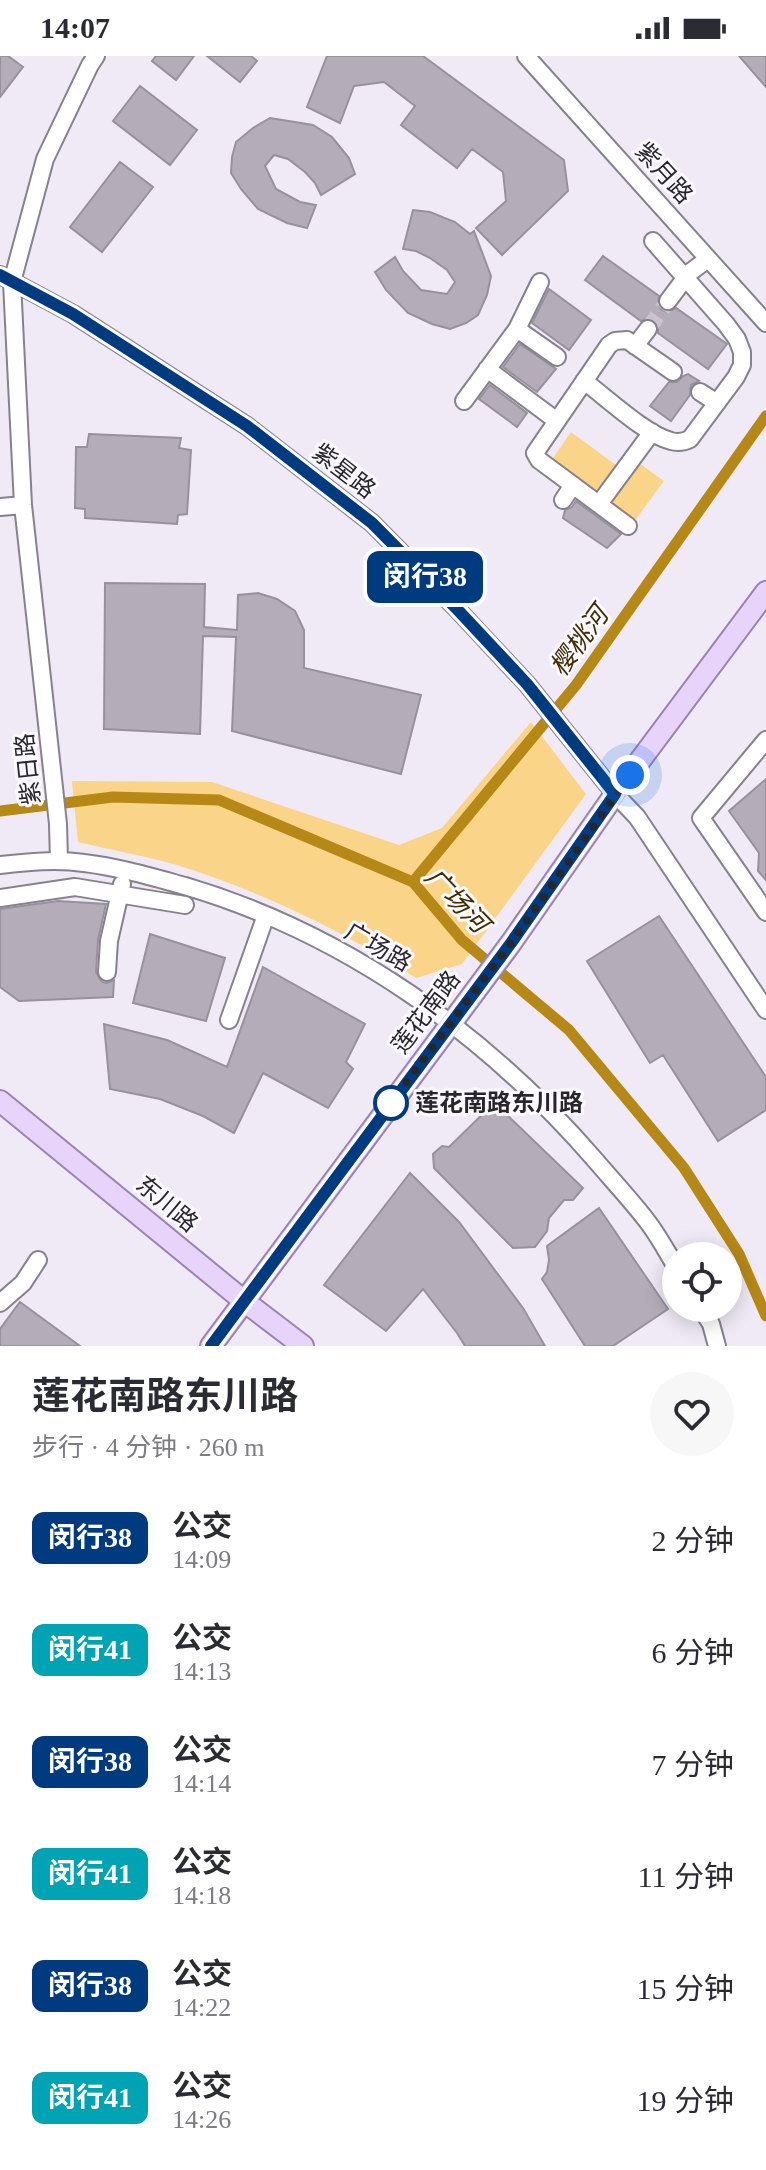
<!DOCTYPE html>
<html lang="zh">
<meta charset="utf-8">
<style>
:root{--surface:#fff;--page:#f7f7f7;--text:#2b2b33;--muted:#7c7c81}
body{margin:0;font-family:"Times New Roman","Noto Sans SC",serif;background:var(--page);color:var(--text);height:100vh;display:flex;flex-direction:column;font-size:30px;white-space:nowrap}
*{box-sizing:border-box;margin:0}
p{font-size:26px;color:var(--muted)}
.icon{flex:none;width:44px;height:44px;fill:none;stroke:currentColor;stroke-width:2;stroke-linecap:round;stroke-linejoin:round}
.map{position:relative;height:1290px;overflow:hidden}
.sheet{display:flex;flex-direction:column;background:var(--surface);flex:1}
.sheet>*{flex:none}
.badge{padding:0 16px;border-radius:12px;font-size:28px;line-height:52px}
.tools{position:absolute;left:662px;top:1186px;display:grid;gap:16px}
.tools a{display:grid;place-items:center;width:80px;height:80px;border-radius:50%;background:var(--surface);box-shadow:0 4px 20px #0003;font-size:40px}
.you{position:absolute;width:40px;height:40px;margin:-20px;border:6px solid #fff;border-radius:50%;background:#1a73e8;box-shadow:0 0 0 12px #1a73e833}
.map>.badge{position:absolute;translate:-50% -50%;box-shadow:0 0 0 4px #fff}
.round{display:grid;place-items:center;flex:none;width:84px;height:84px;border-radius:42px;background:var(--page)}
.headline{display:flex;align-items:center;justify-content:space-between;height:136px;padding:0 32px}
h1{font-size:38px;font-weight:700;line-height:60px}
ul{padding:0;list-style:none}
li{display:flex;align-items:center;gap:24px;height:112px;padding:0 32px}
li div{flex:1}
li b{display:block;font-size:30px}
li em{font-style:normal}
li .badge{min-width:88px;font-weight:700;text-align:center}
.status{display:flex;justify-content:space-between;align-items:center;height:56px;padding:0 40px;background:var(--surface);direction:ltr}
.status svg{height:22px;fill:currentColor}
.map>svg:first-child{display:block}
</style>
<div class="status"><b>14:07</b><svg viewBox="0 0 49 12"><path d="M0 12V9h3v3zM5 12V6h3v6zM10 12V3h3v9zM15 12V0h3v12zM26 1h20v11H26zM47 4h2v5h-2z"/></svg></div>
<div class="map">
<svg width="766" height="1290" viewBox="0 0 766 1290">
<rect width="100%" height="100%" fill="#f0eaf6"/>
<path fill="#fad489" d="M 571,376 L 616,409 L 595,438 L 551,405 Z
M 639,407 L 664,425 L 633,467 L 609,448 Z
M 531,666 L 586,738 L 462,908 L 416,922 C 346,876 254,832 173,808 C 142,799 110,794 78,786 L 72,725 L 212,726 L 399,789 L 442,772 Z"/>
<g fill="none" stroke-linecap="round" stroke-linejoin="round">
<path stroke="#b68816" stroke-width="11" d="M 0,755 L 113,741 L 219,744 L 413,826 L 462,884 L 569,974 L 684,1112 L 739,1198 L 766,1260
M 413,826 L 576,629 L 766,360"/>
</g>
<path fill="#b4adb9" stroke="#97919d" stroke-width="2" d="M 0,0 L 8,0 L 23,11 L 0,41 Z
M 156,0 L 194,0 L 176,24 L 152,5 Z
M 207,0 L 251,0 L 257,5 L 240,26 Z
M 327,0 L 423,0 L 564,104 L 568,135 L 502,199 L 476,172 L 506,145 L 503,116 L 472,93 L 457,112 L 401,69 L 415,50 L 384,26 L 354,30 L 340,67 L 307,51 Z
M 739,0 L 766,0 L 766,31 Z
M 140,30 L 197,74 L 170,109 L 113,65 Z
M 270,62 L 313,69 L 332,81 L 349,102 L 355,118 L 321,139 L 315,127 L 305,116 L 288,103 L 274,99 L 265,110 L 276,133 L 300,146 L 316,149 L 307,172 L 287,167 L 258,153 L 241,133 L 231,117 L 232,101 L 236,86 L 253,72 Z
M 120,106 L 153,131 L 102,196 L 70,171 Z
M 413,154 L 430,156 L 455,166 L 470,178 L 474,175 L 491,220 L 487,239 L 478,259 L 466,267 L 450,273 L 432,268 L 408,257 L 386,234 L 375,216 L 395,201 L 403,215 L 421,234 L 447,238 L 455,226 L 447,214 L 430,202 L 416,195 L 403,193 Z
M 603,200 L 659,240 L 658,249 L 662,254 L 667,256 L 676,252 L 727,288 L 708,313 L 658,277 L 658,270 L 654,264 L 649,262 L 641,265 L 585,224 Z
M 549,233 L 591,264 L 569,294 L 532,267 Z
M 520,288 L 556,313 L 537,336 L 503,311 Z
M 688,318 L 699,325 L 691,329 L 690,339 L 671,365 L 650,350 L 669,326 L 677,326 L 683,320 Z
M 490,329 L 527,357 L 517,371 L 479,343 Z
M 89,378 L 181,382 L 179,392 L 191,394 L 187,458 L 178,459 L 177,468 L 85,462 L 85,453 L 75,452 L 76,391 L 87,391 Z
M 576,445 L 621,478 L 607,492 L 563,462 L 565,454 L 572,451 Z
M 105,527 L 205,528 L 204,571 L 237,574 L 238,539 L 258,537 L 277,543 L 295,555 L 304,574 L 304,612 L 421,639 L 401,718 L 232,675 L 236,581 L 203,580 L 200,678 L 104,673 Z
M 766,723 L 766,824 L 758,815 L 759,797 L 729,755 Z
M 58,845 L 106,848 L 98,884 L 96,916 L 102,926 L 107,927 L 114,924 L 113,941 L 19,945 L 0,931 L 0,853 Z
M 659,860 L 766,1021 L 766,1054 L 718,1085 L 663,999 L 650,1007 L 587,905 Z
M 150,878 L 225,902 L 206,965 L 133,947 Z
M 263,911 L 365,968 L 346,1006 L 353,1013 L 328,1052 L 263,1017 L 234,1077 L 203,1060 L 160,1043 L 110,1033 L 104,968 L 167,984 L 227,1011 Z
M 492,1049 L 502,1054 L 583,1132 L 573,1144 L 564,1144 L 549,1162 L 547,1175 L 535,1191 L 513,1192 L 434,1112 L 433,1098 L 442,1090 L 449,1091 Z
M 410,1117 L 459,1166 L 523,1252 L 545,1290 L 465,1290 L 457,1277 L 423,1233 L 386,1275 L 324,1229 Z
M 599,1152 L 668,1253 L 613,1290 L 585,1290 L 542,1223 L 547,1216 L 549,1204 L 547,1190 Z
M 20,1246 L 80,1290 L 0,1290 L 0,1273 Z"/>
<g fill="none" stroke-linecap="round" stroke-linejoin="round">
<path stroke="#c8c3cd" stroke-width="16" stroke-dasharray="16 8" stroke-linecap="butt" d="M 648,273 L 668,245"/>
<defs>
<path id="minor" d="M 526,0 L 766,267
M 0,219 L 73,258 L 247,370 L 372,467 L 456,552 L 527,628 L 615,738 L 637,761 L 766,954
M 668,245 L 689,217 L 708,203
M 517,273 L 557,301
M 635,290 L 648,273
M 487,313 L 557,365
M 584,325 C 606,341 646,379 671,385 C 678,387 684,386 690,383 L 736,321 L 742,309 L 742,296 L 737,283 L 726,268 L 653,185
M 700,336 L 717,347
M 464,345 L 517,273 L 540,226
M 563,444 L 573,429
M 599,448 L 652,376
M 0,451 L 23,449
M 628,470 L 539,404 L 535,397 L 609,289 L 615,285 L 627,284 L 673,316
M 766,684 L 701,762 L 766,856
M 59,805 L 58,768 L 23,449 L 12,226 L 45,103 L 90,9 L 96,0
M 0,809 C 28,806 56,803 84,807 C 118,811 152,821 185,830 C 347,878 486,978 596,1105 C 613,1125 631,1144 647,1165 C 658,1179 667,1196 676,1211
M 0,842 L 75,831 L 185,849
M 107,916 L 109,885 L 122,828
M 229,964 L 266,859
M 0,1247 L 23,1227 L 38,1204
M 701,1252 L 711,1268 L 717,1290"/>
<path id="major" d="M 0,1045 L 244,1245 L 303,1290
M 211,1290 L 511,887 L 615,738 L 766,536"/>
</defs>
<use href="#minor" stroke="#87818c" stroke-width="20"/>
<use href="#major" stroke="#9b83af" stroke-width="24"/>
<use href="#minor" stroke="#fff" stroke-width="16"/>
<use href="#major" stroke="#e8d3fa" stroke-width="20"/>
</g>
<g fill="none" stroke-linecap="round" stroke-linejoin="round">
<defs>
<path id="line" d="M 0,219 L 73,258 L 247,370 L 372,467 L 456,552 L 527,628 L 615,738 L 511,887 L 211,1290"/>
</defs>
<use href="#line" stroke="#fff" stroke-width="18"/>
<use href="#line" stroke="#003b80" stroke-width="12"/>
<path stroke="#28262a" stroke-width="8" stroke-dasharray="0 14.4" d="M 391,1047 L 390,1048 L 511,887 L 630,719"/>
</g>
<circle fill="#fff" stroke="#003b80" stroke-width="4" cx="391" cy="1047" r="16"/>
<g text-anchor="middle" stroke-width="6" stroke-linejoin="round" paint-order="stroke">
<g font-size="24" fill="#28262a" stroke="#fbf9fe">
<text transform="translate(664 117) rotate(48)" y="8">紫月路</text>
<text transform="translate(344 415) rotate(38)" y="8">紫星路</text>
<text transform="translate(28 713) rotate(-96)" y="8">紫日路</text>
<text transform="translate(378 891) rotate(30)" y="8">广场路</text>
<text transform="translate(426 956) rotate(-53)" y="8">莲花南路</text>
<text transform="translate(167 1148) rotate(40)" y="8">东川路</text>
</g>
<g font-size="24" font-weight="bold" fill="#28262a" stroke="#fbf9fe" text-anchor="start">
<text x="415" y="1055">莲花南路东川路</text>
</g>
<g font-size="26" font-style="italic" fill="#3f2d00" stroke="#fbf9fe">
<text transform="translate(579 585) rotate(-54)" y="9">樱桃河</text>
<text transform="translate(457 844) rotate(46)" y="9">广场河</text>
</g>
</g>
</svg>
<div class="tools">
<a><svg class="icon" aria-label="locate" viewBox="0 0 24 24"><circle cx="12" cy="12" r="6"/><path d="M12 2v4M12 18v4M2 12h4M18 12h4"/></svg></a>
</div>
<div class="you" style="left:630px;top:719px"></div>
<b class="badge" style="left:425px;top:521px;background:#003b80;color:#fff">闵行38</b>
</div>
<section class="sheet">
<div class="headline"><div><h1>莲花南路东川路</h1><p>步行 · 4 分钟 · 260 m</p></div><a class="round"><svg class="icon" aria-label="heart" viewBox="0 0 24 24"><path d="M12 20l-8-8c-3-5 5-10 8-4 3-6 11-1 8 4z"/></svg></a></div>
<ul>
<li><span class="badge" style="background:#003b80;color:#fff">闵行38</span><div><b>公交</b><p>14:09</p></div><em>2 分钟</em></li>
<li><span class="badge" style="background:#00a3b4;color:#fff">闵行41</span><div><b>公交</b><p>14:13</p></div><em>6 分钟</em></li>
<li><span class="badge" style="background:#003b80;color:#fff">闵行38</span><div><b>公交</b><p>14:14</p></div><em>7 分钟</em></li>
<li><span class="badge" style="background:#00a3b4;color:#fff">闵行41</span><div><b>公交</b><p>14:18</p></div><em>11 分钟</em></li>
<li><span class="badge" style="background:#003b80;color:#fff">闵行38</span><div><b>公交</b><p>14:22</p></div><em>15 分钟</em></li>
<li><span class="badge" style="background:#00a3b4;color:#fff">闵行41</span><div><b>公交</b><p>14:26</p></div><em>19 分钟</em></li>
</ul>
</section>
